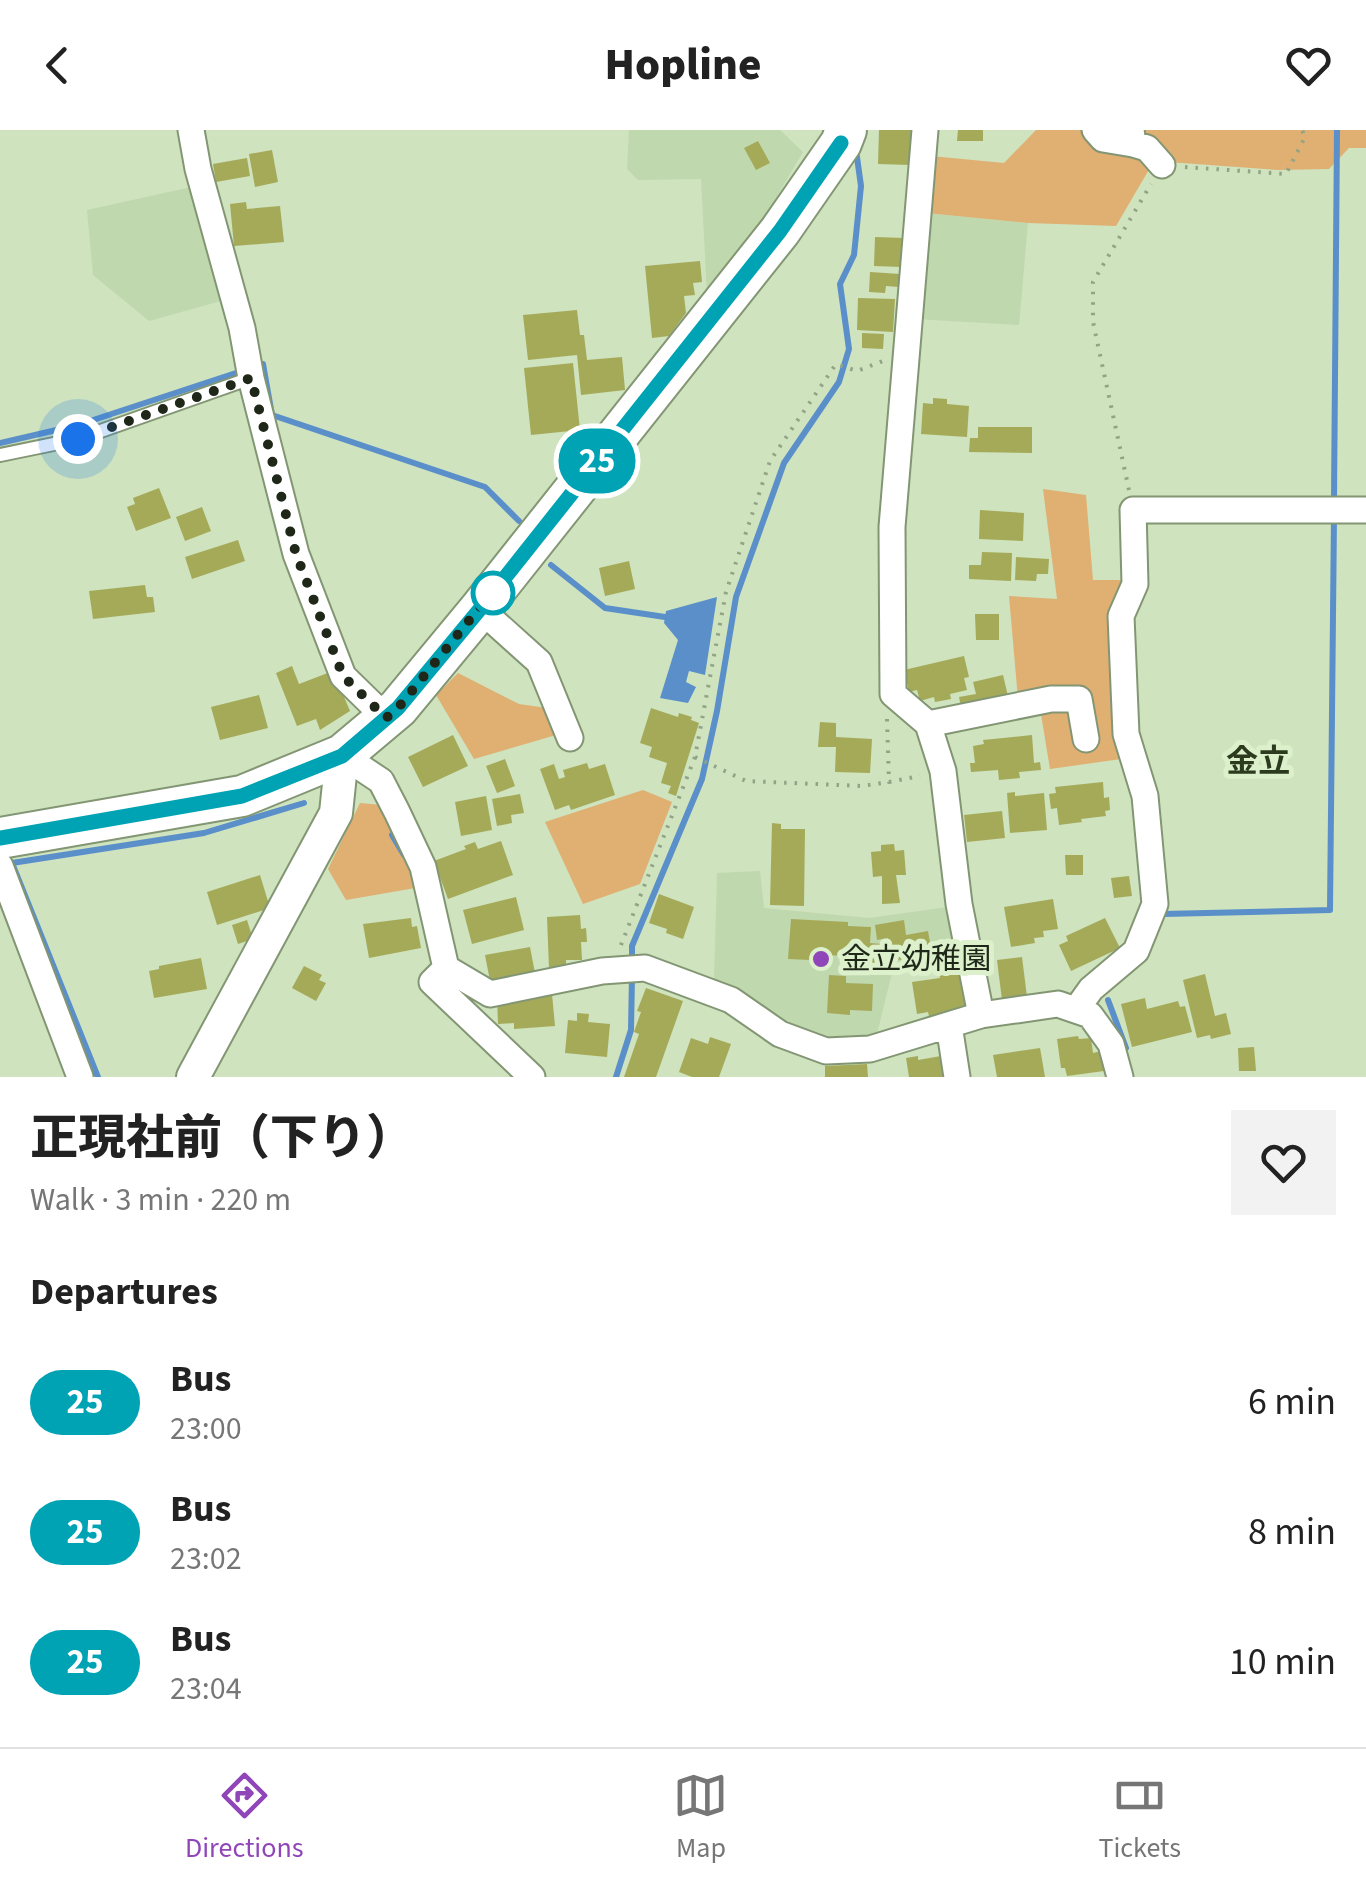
<!DOCTYPE html>
<meta charset="utf-8">
<style>
:root{--surface:#fff;--page:#f2f2f2;--text:#222;--muted:#767676;--line:#e0e0e0;--accent:#9046b8}
body{margin:0;font-family:"Source Sans 3","Noto Sans JP",sans-serif;background:var(--page);color:var(--text);height:100vh;display:flex;flex-direction:column;font-size:38px;white-space:nowrap}
*{box-sizing:border-box;margin:0}
p{font-size:32px;color:var(--muted)}
.icon{flex:none;width:55px;height:55px;fill:none;stroke:currentColor;stroke-width:2;stroke-linecap:round;stroke-linejoin:round}
.map{position:relative;height:947px;overflow:hidden}
.details{display:flex;flex-direction:column;background:var(--surface);flex:1}
.details>*{flex:none}
.badge{padding:0 20px;border-radius:32px;font-size:35px;line-height:65px}
.you{position:absolute;width:50px;height:50px;margin:-25px;border:8px solid #fff;border-radius:50%;background:#1a73e8;box-shadow:0 0 0 15px #1a73e833}
.map>.badge{position:absolute;translate:-50% -50%;box-shadow:0 0 0 5px #fff}
h2{padding:0 30px;font-size:38px;line-height:90px}
.round{display:grid;place-items:center;flex:none;width:105px;height:105px;border-radius:0px;background:var(--page)}
.headline{display:flex;align-items:center;justify-content:space-between;height:170px;padding:0 30px}
h1{font-size:48px;font-weight:800;line-height:75px}
ul{padding:0;list-style:none}
li{display:flex;align-items:center;gap:30px;height:130px;padding:0 30px}
li div{flex:1}
li b{display:block;font-size:38px}
li em{font-style:normal}
li .badge{min-width:110px;font-weight:700;text-align:center}
header{display:flex;justify-content:space-between;align-items:center;height:130px;padding:0 30px;background:var(--surface);font-size:45px;font-weight:800}
.dock{display:flex;justify-content:space-around;align-items:center;height:140px;border-top:2px solid var(--line);background:var(--surface);font-size:28px;color:var(--muted)}
.dock a{display:grid;justify-items:center;gap:5px}
.dock .selected{color:var(--accent)}
.map>svg:first-child{display:block}
</style>
<header><svg class="icon" aria-label="back" viewBox="0 0 24 24"><path d="M15 5l-7 7 7 7"/></svg>Hopline<svg class="icon" aria-label="heart" viewBox="0 0 24 24"><path d="M12 20l-8-8c-3-5 5-10 8-4 3-6 11-1 8 4z"/></svg></header>
<div class="map">
<svg width="1366" height="947" viewBox="0 0 1366 947">
<rect width="100%" height="100%" fill="#cee3be"/>
<path fill="#c0d8ae" d="M 629,0 L 780,0 L 803,22 L 760,95 L 707,164 L 701,49 L 638,50 L 627,39 Z
M 196,56 L 228,169 L 149,191 L 93,145 L 87,80 Z
M 926,83 L 1028,93 L 1019,195 L 917,189 Z
M 760,741 L 764,778 L 869,788 L 955,776 L 961,818 L 893,839 L 875,912 L 832,916 L 784,899 L 714,850 L 717,743 Z"/>
<path fill="#e0af72" d="M 1036,0 L 1366,0 L 1366,18 L 1349,18 L 1329,39 L 1278,40 L 1154,31 L 1116,96 L 1028,93 L 926,83 L 931,26 L 1004,33 Z
M 1043,359 L 1086,365 L 1093,450 L 1125,450 L 1121,629 L 1050,639 L 1038,566 L 1018,569 L 1009,466 L 1057,469 Z
M 458,543 L 519,574 L 554,579 L 563,603 L 474,629 L 436,565 Z
M 643,660 L 672,672 L 640,754 L 583,774 L 545,692 Z
M 360,673 L 382,675 L 421,757 L 346,770 L 328,739 Z"/>
<path fill="#5a8fca" d="M 717,467 L 705,545 L 689,541 L 686,552 L 696,557 L 688,573 L 660,568 L 678,510 L 664,493 L 666,481 Z"/>
<g fill="none" stroke-linecap="round" stroke-linejoin="round">
<path stroke="#5a8fca" stroke-width="6" d="M 254,237 L 263,234 L 272,285 L 485,357 L 519,391
M 0,313 L 78,295 L 242,241
M 1334,369 L 1337,0
M 551,435 L 605,478 L 665,487
M 392,705 L 404,725
M 1161,787 L 1163,784 L 1330,780 L 1334,386
M 632,833 L 632,816 L 702,649 L 717,581 L 736,467 L 784,333 L 839,252 L 849,219 L 840,154 L 854,125 L 861,56 L 856,20
M 1108,870 L 1126,918
M 98,947 L 12,733 L 204,703 L 304,673
M 616,947 L 631,900 L 632,846"/>
</g>
<path fill="#a5aa59" d="M 879,0 L 912,0 L 911,35 L 878,34 Z
M 958,0 L 983,0 L 983,11 L 957,11 Z
M 758,11 L 770,33 L 756,40 L 744,18 Z
M 272,20 L 278,52 L 255,57 L 249,24 Z
M 247,28 L 250,46 L 216,52 L 213,34 Z
M 246,72 L 247,79 L 280,76 L 284,112 L 234,116 L 230,74 Z
M 875,107 L 904,108 L 902,137 L 874,136 Z
M 700,131 L 702,152 L 693,153 L 695,165 L 684,166 L 686,183 L 669,206 L 652,208 L 645,136 Z
M 870,142 L 900,144 L 899,157 L 886,156 L 885,163 L 869,162 Z
M 858,168 L 895,169 L 893,202 L 857,200 Z
M 577,180 L 580,205 L 584,205 L 587,230 L 622,227 L 625,260 L 581,265 L 577,225 L 528,230 L 523,185 Z
M 862,203 L 884,204 L 883,219 L 862,218 Z
M 573,233 L 580,300 L 531,305 L 524,238 Z
M 933,268 L 947,269 L 947,274 L 969,276 L 967,307 L 921,304 L 923,273 L 933,274 Z
M 978,297 L 1032,297 L 1032,323 L 969,322 L 970,308 L 978,308 Z
M 159,358 L 171,388 L 136,401 L 127,377 L 135,374 L 133,368 Z
M 202,377 L 211,401 L 185,411 L 176,387 Z
M 980,380 L 1024,383 L 1023,411 L 979,409 Z
M 238,410 L 245,431 L 192,449 L 185,427 Z
M 982,422 L 1012,423 L 1011,451 L 969,449 L 969,435 L 981,435 Z
M 1016,427 L 1049,429 L 1048,444 L 1037,444 L 1036,451 L 1015,450 Z
M 629,431 L 635,459 L 605,466 L 599,438 Z
M 145,455 L 147,467 L 153,467 L 155,482 L 93,489 L 89,461 Z
M 975,484 L 999,484 L 999,510 L 976,510 Z
M 964,526 L 969,547 L 964,548 L 967,560 L 950,564 L 951,569 L 935,572 L 934,567 L 920,571 L 917,560 L 909,562 L 904,540 Z
M 292,536 L 299,554 L 333,541 L 350,581 L 320,600 L 316,589 L 297,596 L 276,543 Z
M 1003,545 L 1008,566 L 961,577 L 959,567 L 976,564 L 973,552 Z
M 259,565 L 268,598 L 220,610 L 211,577 Z
M 651,578 L 678,587 L 679,583 L 692,587 L 691,590 L 699,593 L 676,666 L 668,663 L 671,656 L 661,653 L 667,633 L 649,627 L 652,617 L 640,613 Z
M 820,592 L 836,593 L 836,607 L 872,609 L 870,643 L 835,642 L 836,617 L 818,617 Z
M 453,605 L 468,636 L 423,657 L 408,627 Z
M 1032,605 L 1034,633 L 1040,632 L 1041,640 L 1019,642 L 1020,648 L 999,650 L 998,640 L 971,642 L 970,633 L 975,633 L 973,616 L 984,614 L 983,610 Z
M 505,629 L 515,656 L 497,663 L 486,636 Z
M 587,633 L 589,639 L 605,634 L 615,665 L 571,680 L 569,675 L 555,680 L 540,639 L 554,634 L 559,649 L 565,647 L 563,640 Z
M 1103,652 L 1104,668 L 1109,667 L 1110,680 L 1105,681 L 1106,686 L 1081,689 L 1082,692 L 1059,695 L 1057,678 L 1051,679 L 1049,664 L 1056,663 L 1055,657 Z
M 1015,662 L 1015,666 L 1044,663 L 1047,700 L 1010,703 L 1007,663 Z
M 520,664 L 524,683 L 511,685 L 512,693 L 497,696 L 492,669 Z
M 486,666 L 492,700 L 461,706 L 455,672 Z
M 1002,681 L 1005,708 L 967,712 L 964,685 Z
M 772,693 L 781,694 L 781,699 L 805,699 L 804,776 L 770,775 Z
M 501,711 L 513,745 L 448,769 L 434,731 L 466,719 L 464,716 L 475,712 L 478,719 Z
M 894,714 L 895,721 L 904,720 L 906,745 L 896,745 L 900,773 L 882,774 L 882,746 L 873,747 L 871,722 L 881,721 L 881,715 Z
M 1065,725 L 1083,725 L 1083,745 L 1066,745 Z
M 260,745 L 270,778 L 217,795 L 207,762 Z
M 1129,746 L 1132,766 L 1114,768 L 1111,748 Z
M 659,764 L 694,777 L 683,809 L 666,803 L 667,799 L 649,793 Z
M 516,767 L 524,800 L 472,814 L 463,780 Z
M 1053,769 L 1058,799 L 1043,801 L 1044,807 L 1034,808 L 1035,813 L 1011,817 L 1004,777 Z
M 580,785 L 581,799 L 586,798 L 587,812 L 581,812 L 582,830 L 566,830 L 566,837 L 549,838 L 547,787 Z
M 411,788 L 412,797 L 417,796 L 421,818 L 369,828 L 363,794 Z
M 1105,788 L 1120,818 L 1071,841 L 1059,815 L 1068,811 L 1066,806 Z
M 791,789 L 848,792 L 848,796 L 871,797 L 870,813 L 883,814 L 882,838 L 844,836 L 844,826 L 811,824 L 810,830 L 788,829 Z
M 247,790 L 253,809 L 238,814 L 232,795 Z
M 904,790 L 906,805 L 928,801 L 932,824 L 892,831 L 888,808 L 877,810 L 875,795 Z
M 530,817 L 535,843 L 490,851 L 485,825 Z
M 1022,827 L 1027,867 L 1002,870 L 997,830 Z
M 201,828 L 207,859 L 154,868 L 149,841 L 159,839 L 159,836 Z
M 304,836 L 322,845 L 319,850 L 326,853 L 316,871 L 292,858 Z
M 953,840 L 954,845 L 961,844 L 966,877 L 958,878 L 959,887 L 930,891 L 928,882 L 917,884 L 912,852 L 940,848 L 939,842 Z
M 1205,844 L 1215,886 L 1226,883 L 1231,904 L 1211,909 L 1210,905 L 1197,908 L 1183,850 Z
M 829,845 L 846,846 L 846,853 L 873,854 L 872,881 L 850,880 L 850,885 L 827,883 Z
M 646,858 L 683,871 L 656,947 L 624,947 L 639,904 L 634,902 L 641,882 L 637,881 Z
M 552,864 L 555,896 L 514,899 L 514,893 L 498,894 L 497,867 Z
M 1145,868 L 1147,879 L 1178,871 L 1180,877 L 1185,876 L 1192,902 L 1132,917 L 1121,874 Z
M 577,883 L 589,884 L 588,892 L 610,894 L 607,927 L 565,923 L 568,890 L 577,891 Z
M 1078,906 L 1079,909 L 1091,908 L 1093,923 L 1101,921 L 1104,941 L 1067,946 L 1065,938 L 1061,938 L 1057,909 Z
M 710,907 L 731,914 L 719,947 L 692,947 L 679,942 L 691,908 L 708,914 Z
M 1254,917 L 1256,941 L 1239,941 L 1238,918 Z
M 1040,918 L 1045,947 L 997,947 L 993,925 Z
M 918,926 L 918,930 L 941,926 L 944,947 L 909,947 L 906,928 Z
M 867,934 L 868,947 L 825,947 L 825,936 Z"/>
<g fill="none" stroke-linecap="round" stroke-linejoin="round">
<defs>
<path id="service" d="M 0,325 L 78,309 L 251,248"/>
<path id="minor" d="M 191,0 L 198,39 L 242,198 L 251,248 L 296,424 L 343,546 L 386,588
M 925,0 L 892,397 L 893,564 L 928,594 L 943,641 L 959,774 L 981,885
M 1095,0 L 1103,9 L 1133,14
M 1131,0 L 1133,14 L 1147,18 L 1162,35
M 480,479 L 539,532 L 570,608
M 928,594 L 1051,569 L 1079,569 L 1086,609
M 342,625 L 381,651 L 397,682 L 423,737 L 446,838 L 490,864 L 602,841 L 645,838 L 731,870 L 780,904 L 826,921 L 870,919 L 981,885 L 1058,874 L 1090,885 L 1111,914 L 1120,947
M 0,736 L 80,947
M 446,838 L 432,852 L 532,947
M 1076,880 L 1091,859 L 1136,821 L 1155,774 L 1145,666 L 1126,604 L 1121,486 L 1135,454 L 1133,380 L 1366,380
M 949,895 L 957,947"/>
<path id="tertiary" d="M 193,947 L 336,683 L 342,625"/>
<path id="primary" d="M 0,708 L 242,666 L 342,625 L 398,578 L 480,479 L 780,101 L 841,13 L 846,0"/>
</defs>
<use href="#service" stroke="#839674" stroke-width="16"/>
<use href="#minor" stroke="#839674" stroke-width="29"/>
<use href="#tertiary" stroke="#839674" stroke-width="36"/>
<use href="#primary" stroke="#839674" stroke-width="44"/>
<path stroke="#92a386" stroke-width="4" stroke-dasharray="2.5 8" stroke-linecap="butt" d="M 1185,37 L 1286,44 L 1305,7 L 1302,0
M 1129,360 L 1093,192 L 1093,152 L 1151,54
M 887,589 L 889,652 L 920,646
M 695,627 L 746,651 L 862,656 L 889,652
M 621,815 L 695,627 L 726,462 L 770,331 L 836,234 L 857,241 L 883,231"/>
<use href="#service" stroke="#fff" stroke-width="12"/>
<use href="#minor" stroke="#fff" stroke-width="25"/>
<use href="#tertiary" stroke="#fff" stroke-width="32"/>
<use href="#primary" stroke="#fff" stroke-width="40"/>
</g>
<g fill="none" stroke-linecap="round" stroke-linejoin="round">
<defs>
<path id="line" d="M 0,708 L 242,666 L 342,626 L 398,578 L 480,479 L 780,101 L 841,13"/>
</defs>
<use href="#line" stroke="#fff" stroke-width="22"/>
<use href="#line" stroke="#00a3b4" stroke-width="15"/>
<path stroke="#1f2719" stroke-width="10" stroke-dasharray="0 18" d="M 78,309 L 251,248 L 296,424 L 343,546 L 386,588 L 398,578 L 502,450 L 493,463"/>
</g>
<circle fill="#fff" stroke="#00a3b4" stroke-width="5" cx="493" cy="463" r="20"/>
<circle fill="#9046b8" stroke="#dbf0cb" stroke-width="4" cx="821" cy="829" r="10"/>
<g text-anchor="middle" stroke-width="10" stroke-linejoin="round" paint-order="stroke">
<g font-size="30" fill="#1f2719" stroke="#dbf0cb" text-anchor="start">
<text x="841" y="839">金立幼稚園</text>
</g>
<g font-size="32" font-weight="bold" fill="#2c3b1e" stroke="#dbf0cb">
<text x="1258" y="642">金立</text>
</g>
</g>
</svg>
<div class="you" style="left:78px;top:309px"></div>
<b class="badge" style="left:597px;top:331px;background:#00a3b4;color:#fff">25</b>
</div>
<section class="details">
<div class="headline"><div><h1>正現社前（下り）</h1><p>Walk · 3 min · 220 m</p></div><a class="round"><svg class="icon" aria-label="heart" viewBox="0 0 24 24"><path d="M12 20l-8-8c-3-5 5-10 8-4 3-6 11-1 8 4z"/></svg></a></div>
<h2>Departures</h2>
<ul>
<li><span class="badge" style="background:#00a3b4;color:#fff">25</span><div><b>Bus</b><p>23:00</p></div><em>6 min</em></li>
<li><span class="badge" style="background:#00a3b4;color:#fff">25</span><div><b>Bus</b><p>23:02</p></div><em>8 min</em></li>
<li><span class="badge" style="background:#00a3b4;color:#fff">25</span><div><b>Bus</b><p>23:04</p></div><em>10 min</em></li>
</ul>
</section>
<nav class="dock">
<a class="selected"><svg class="icon" aria-label="directions" viewBox="0 0 24 24"><path d="M12 3l9 9-9 9-9-9zM9 14v-3h6M13 9l2 2-2 2"/></svg>Directions</a>
<a><svg class="icon" aria-label="map" viewBox="0 0 24 24"><path d="M3 6l6-2 6 2 6-2v14l-6 2-6-2-6 2zM9 4v14M15 6v14"/></svg>Map</a>
<a><svg class="icon" aria-label="tickets" viewBox="0 0 24 24"><path d="M3 7h18v10H3zM15 7v10"/></svg>Tickets</a>
</nav>
